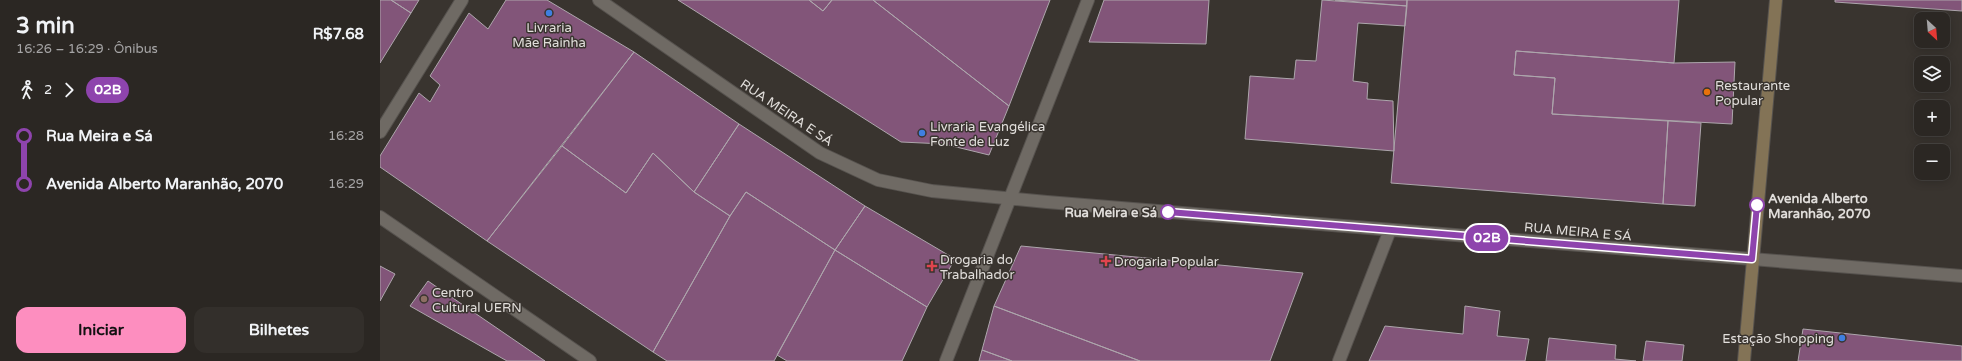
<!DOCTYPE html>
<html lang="pt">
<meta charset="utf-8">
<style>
:root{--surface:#2b2723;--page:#332f2b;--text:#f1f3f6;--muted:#a6a5a6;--line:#474441;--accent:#fd8ebf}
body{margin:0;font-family:"Varela Round",sans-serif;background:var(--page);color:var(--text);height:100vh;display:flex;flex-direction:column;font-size:15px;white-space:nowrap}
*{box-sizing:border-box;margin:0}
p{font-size:13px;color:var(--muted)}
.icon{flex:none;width:22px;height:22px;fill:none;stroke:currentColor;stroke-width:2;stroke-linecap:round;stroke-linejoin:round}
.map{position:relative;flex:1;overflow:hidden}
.drawer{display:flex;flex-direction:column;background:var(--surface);width:380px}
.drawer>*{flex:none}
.badge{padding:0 8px;border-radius:13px;font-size:14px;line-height:26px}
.needle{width:26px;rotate:154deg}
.fabs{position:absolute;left:1534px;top:12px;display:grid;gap:8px}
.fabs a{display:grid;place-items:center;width:36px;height:36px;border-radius:8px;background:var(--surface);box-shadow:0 2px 10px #0003,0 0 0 1px var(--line);font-size:20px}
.map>.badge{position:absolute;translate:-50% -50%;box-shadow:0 0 0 2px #fff}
.legs{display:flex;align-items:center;gap:6px;height:44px;padding:0 16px;font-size:13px}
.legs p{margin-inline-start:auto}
.overview{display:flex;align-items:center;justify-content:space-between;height:68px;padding:0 16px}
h1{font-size:22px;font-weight:700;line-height:30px}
.primary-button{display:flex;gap:8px;margin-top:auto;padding:8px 16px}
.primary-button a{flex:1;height:46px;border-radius:12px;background:var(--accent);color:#111;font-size:16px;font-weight:700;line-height:46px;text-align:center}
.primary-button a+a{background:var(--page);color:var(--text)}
ul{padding:0 16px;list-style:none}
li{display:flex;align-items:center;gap:14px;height:48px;font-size:15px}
li i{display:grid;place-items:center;width:6px;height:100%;margin:0 5px;background:currentColor}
li i::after{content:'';width:10px;height:10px;margin:-5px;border:3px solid;border-radius:50%;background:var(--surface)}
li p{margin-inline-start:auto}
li:first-child i{background:linear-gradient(#0000 50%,currentColor 0)}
li:last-child i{background:linear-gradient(currentColor 50%,#0000 0)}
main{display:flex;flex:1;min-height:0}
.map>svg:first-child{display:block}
</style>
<main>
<section class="drawer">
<div class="overview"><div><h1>3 min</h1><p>16:26 – 16:29 · Ônibus</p></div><b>R$7.68</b></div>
<div class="legs"><svg class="icon" aria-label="walk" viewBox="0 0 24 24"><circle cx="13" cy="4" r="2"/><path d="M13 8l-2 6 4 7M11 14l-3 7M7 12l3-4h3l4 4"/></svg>2<svg class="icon" aria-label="forward" viewBox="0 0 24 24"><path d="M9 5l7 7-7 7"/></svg><b class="badge" style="background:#8e44ad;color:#fff">02B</b></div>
<ul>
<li><i style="color:#8e44ad"></i><b>Rua Meira e Sá</b><p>16:28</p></li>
<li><i style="color:#8e44ad"></i><b>Avenida Alberto Maranhão, 2070</b><p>16:29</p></li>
</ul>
<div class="primary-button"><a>Iniciar</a><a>Bilhetes</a></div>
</section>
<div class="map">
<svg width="1582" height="361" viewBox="0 0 1582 361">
<rect width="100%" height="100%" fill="#39342f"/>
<path fill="#825579" stroke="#ada6ac" d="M 0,0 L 11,0 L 31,13 L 0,63 Z
M 11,0 L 39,0 L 31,13 Z
M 126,0 L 167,0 L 254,52 L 107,241 L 0,167 L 0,156 L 39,93 L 50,102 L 60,85 L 50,76 L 89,13 L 108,29 Z
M 298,0 L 429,0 L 443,11 L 452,0 L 493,0 L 629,106 L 609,155 L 564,144 L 521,142 Z
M 429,0 L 452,0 L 443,11 Z
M 493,0 L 670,0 L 629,106 Z
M 724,0 L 829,0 L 826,44 L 709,42 Z
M 942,0 L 1027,6 L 1025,26 L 978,23 L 973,81 L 988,83 L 987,99 L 1013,101 L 1014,151 L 865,139 L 870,76 L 914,79 L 916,60 L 936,61 Z
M 955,0 L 1027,0 L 1027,6 Z
M 1027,0 L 1299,0 L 1294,63 L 1136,51 L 1134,75 L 1175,78 L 1172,114 L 1288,121 L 1283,204 L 1011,183 Z
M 1455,0 L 1582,0 L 1582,11 L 1455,2 Z
M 1136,51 L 1294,63 L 1355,62 L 1352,124 L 1172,114 L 1175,78 L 1134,75 Z
M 254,52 L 359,124 L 314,192 L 273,153 L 246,193 L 182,146 Z
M 1288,121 L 1321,123 L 1315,206 L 1283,204 Z
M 359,124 L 485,206 L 455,250 L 366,192 L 350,216 L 314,192 Z
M 182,146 L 246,193 L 273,153 L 314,192 L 350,216 L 273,352 L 107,241 Z
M 366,192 L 455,250 L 394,361 L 287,361 L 273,352 L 350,216 Z
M 485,206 L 575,259 L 547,307 L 455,250 Z
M 641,246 L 923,273 L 890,361 L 760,361 L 614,306 Z
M 455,250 L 547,307 L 522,361 L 407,361 L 397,355 Z
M 0,266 L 15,274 L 0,301 Z
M 48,281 L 165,361 L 127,361 L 30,306 Z
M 614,306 L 760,361 L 632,361 L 602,350 Z
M 1085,306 L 1120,311 L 1117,336 L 1149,339 L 1145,361 L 989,361 L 1005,326 L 1083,334 Z
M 1423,329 L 1582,346 L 1582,361 L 1418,361 Z
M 1169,338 L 1236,345 L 1235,359 L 1256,361 L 1166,361 Z
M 1266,341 L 1304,345 L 1302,361 L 1263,361 Z
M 602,350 L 632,361 L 599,361 Z"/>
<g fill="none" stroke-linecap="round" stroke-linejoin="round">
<defs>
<path id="street" d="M 219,0 L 440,153 L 498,180 L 552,191 L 667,202 L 1582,276
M 0,132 L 82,0
M 0,217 L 210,361
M 566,361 L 708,0
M 959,361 L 1010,230"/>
<path id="secondary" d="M 1364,361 L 1396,0"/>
</defs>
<use href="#street" stroke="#56524e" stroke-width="14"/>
<use href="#secondary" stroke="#56524e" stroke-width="14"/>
<use href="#street" stroke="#6f6a64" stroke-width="12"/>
<use href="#secondary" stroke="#837356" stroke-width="12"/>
</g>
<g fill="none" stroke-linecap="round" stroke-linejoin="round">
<defs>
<path id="line-1" d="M 788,212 L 1372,259 L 1377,205"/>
</defs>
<use href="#line-1" stroke="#fff" stroke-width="9"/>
<use href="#line-1" stroke="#8e44ad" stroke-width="6"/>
</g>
<g fill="#3f7fe0" stroke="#39342f" stroke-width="1.5">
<circle cx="169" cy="13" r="4"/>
<circle cx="542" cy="133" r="4"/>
<circle cx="1462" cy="338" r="4"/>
</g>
<circle fill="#e8710a" stroke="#39342f" stroke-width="1.5" cx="1327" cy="92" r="4"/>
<g fill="#fff" stroke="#8e44ad" stroke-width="2">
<circle cx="1377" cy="205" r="7"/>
<circle cx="788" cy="212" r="7"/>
</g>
<g fill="#e0444e" stroke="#39342f" stroke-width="1.5">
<path d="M724 255h4v4h4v4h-4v4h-4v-4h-4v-4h4z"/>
<path d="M550 260h4v4h4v4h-4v4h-4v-4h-4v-4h4z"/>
</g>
<circle fill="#8d6e63" stroke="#39342f" stroke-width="1.5" cx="44" cy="299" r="4"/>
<g text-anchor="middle" stroke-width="3" stroke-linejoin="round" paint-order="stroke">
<g font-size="13" fill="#e1dedb" stroke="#39342f" text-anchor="start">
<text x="169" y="32" text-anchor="middle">Livraria<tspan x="169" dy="15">Mãe Rainha</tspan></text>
<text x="1335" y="90">Restaurante<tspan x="1335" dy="15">Popular</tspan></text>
<text x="550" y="131">Livraria Evangélica<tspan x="550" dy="15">Fonte de Luz</tspan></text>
<text x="560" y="264">Drogaria do<tspan x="560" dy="15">Trabalhador</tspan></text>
<text x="734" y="266">Drogaria Popular</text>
<text x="52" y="297">Centro<tspan x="52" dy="15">Cultural UERN</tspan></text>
<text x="1454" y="343" text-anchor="end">Estação Shopping</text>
</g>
<g font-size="13" fill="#e1dedb" stroke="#39342f">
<text transform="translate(407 112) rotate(34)" y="5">RUA MEIRA E SÁ</text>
<text transform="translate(1198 231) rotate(5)" y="5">RUA MEIRA E SÁ</text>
</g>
<g font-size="13" font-weight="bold" fill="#e1dedb" stroke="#39342f" text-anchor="start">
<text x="1388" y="203">Avenida Alberto<tspan x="1388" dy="15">Maranhão, 2070</tspan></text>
<text x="777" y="217" text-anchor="end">Rua Meira e Sá</text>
</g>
</g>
</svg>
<div class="fabs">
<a><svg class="needle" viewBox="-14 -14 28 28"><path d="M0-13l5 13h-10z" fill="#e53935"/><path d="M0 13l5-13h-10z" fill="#a6a5a6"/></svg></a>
<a><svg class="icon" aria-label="layers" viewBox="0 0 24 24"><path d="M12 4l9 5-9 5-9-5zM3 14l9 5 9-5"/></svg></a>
<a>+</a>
<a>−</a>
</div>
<b class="badge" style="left:1107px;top:238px;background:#8e44ad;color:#fff">02B</b>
</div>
</main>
